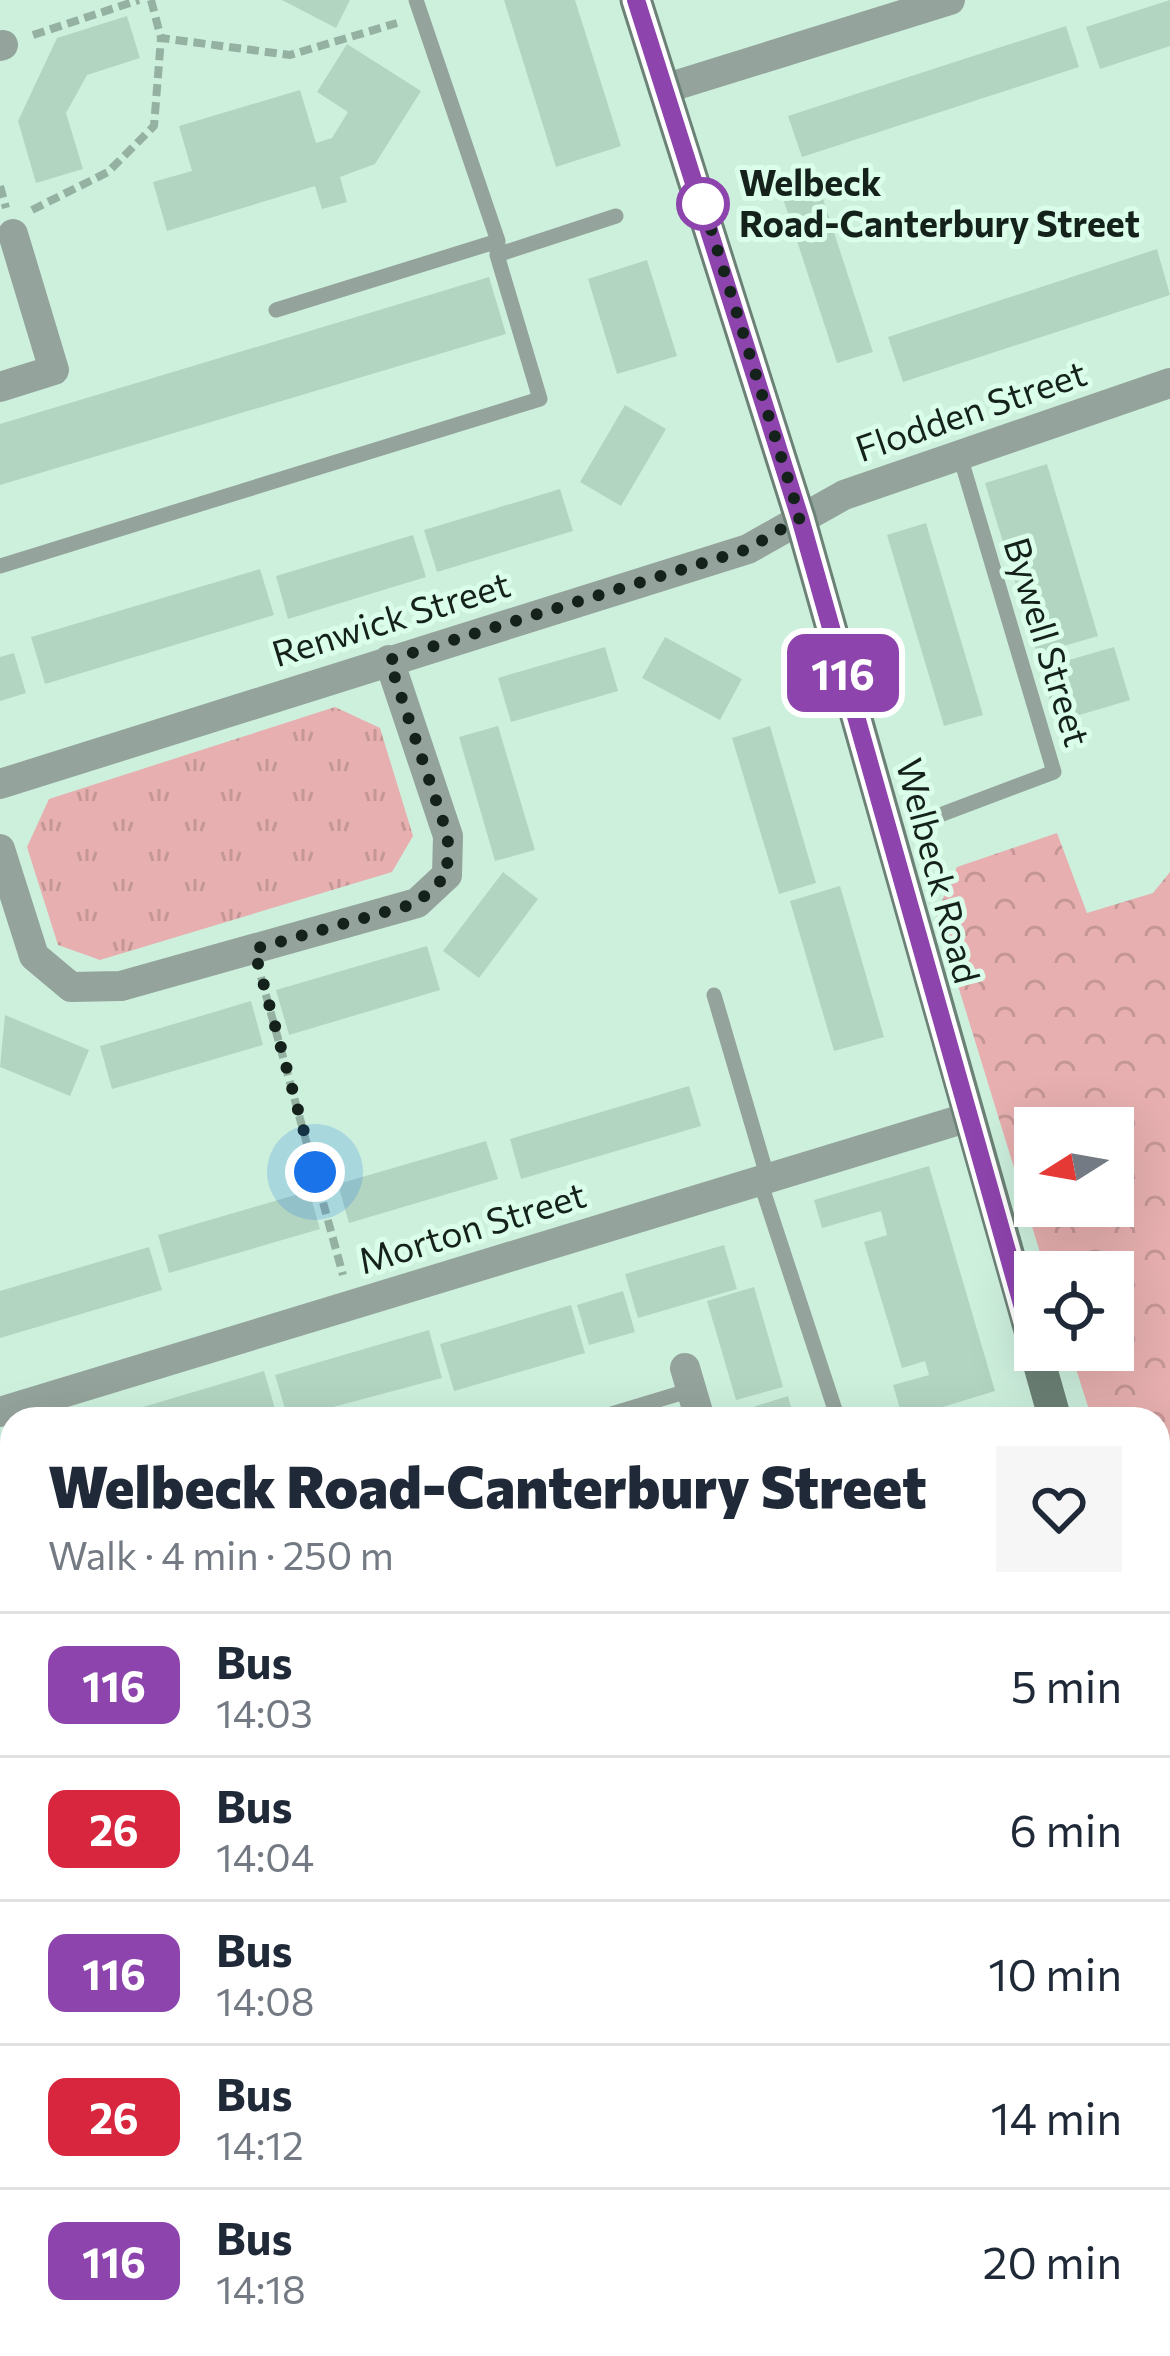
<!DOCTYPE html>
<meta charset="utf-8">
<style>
:root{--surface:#fff;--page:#f6f6f7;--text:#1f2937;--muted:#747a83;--line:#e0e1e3}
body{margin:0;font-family:Commissioner,sans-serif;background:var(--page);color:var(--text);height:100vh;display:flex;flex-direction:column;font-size:45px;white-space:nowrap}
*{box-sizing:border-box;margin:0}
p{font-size:39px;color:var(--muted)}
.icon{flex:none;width:66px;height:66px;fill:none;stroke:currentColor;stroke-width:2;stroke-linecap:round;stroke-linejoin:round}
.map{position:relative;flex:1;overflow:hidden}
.details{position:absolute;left:0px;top:1407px;width:1170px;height:951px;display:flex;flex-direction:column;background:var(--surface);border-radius:36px 36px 0 0;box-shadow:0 12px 48px #0002}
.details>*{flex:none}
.badge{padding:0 24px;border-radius:18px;font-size:42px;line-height:78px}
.needle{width:78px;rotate:259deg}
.tools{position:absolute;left:1014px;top:1107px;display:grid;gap:24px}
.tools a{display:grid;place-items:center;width:120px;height:120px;border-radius:0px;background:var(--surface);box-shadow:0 12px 48px #0002;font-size:60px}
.you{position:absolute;width:60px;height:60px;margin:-30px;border:9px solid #fff;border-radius:50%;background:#1a73e8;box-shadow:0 0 0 18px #1a73e833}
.map>.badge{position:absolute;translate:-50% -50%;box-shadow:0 0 0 6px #fff}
.round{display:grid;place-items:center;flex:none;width:126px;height:126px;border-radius:0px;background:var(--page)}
.headline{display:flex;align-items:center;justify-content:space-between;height:204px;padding:0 48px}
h1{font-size:57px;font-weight:800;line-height:90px}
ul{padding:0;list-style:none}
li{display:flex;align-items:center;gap:36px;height:144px;padding:0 48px;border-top:3px solid var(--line)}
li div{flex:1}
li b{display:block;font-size:45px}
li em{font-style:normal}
li .badge{min-width:132px;font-weight:700;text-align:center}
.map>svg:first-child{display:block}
</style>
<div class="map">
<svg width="1170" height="2356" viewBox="0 0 1170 2356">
<defs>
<pattern id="grass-tufts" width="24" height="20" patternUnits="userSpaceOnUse" patternTransform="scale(3)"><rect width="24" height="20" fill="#e7afaf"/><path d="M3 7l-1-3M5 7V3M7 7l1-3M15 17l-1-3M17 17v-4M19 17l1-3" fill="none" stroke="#c59696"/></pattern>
<pattern id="park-crowns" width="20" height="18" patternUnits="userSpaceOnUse" patternTransform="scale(3)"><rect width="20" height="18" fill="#e7afaf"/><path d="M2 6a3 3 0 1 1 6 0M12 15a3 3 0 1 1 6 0" fill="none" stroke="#c59696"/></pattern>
</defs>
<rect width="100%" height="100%" fill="#cdf0dd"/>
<path fill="url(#grass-tufts)" d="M 335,707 L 380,728 L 413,836 L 392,872 L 100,960 L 58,945 L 27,847 L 49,799 Z
M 1158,2207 L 1170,2208 L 1170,2356 L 644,2356 L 678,2346 L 1158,2346 Z
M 48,2346 L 299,2346 L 301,2356 L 50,2356 Z"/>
<path fill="url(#park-crowns)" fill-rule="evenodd" d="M 1057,833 L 1087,913 L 1153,893 L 1170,872 L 1170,1674 L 1158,1635 L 1158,1419 L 1092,1419 L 1070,1350 L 1113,1350 L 1113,1272 L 1046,1272 L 936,914 L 957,867 ZM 1035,1128 L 1113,1128 L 1113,1206 L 1035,1206 Z"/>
<path fill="#b2d5c2" d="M 282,0 L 350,0 L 336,28 Z
M 504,0 L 575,0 L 621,146 L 556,167 Z
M 1170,0 L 1170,46 L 1100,69 L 1086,27 Z
M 127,16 L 140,58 L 87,75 L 66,113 L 83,169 L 36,183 L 18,121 L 57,38 Z
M 1066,26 L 1079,67 L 802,157 L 788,116 Z
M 347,44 L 421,91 L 375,164 L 340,177 L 347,202 L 322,209 L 315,186 L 167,231 L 153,182 L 192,171 L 179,126 L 300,90 L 316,143 L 332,138 L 348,112 L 317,92 Z
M 813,168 L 873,352 L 837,363 L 777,180 Z
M 1157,249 L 1170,295 L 903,382 L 888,337 Z
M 647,260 L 677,356 L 617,374 L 588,279 Z
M 489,277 L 506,334 L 0,485 L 0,424 Z
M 625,405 L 666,429 L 621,506 L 580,482 Z
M 1047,464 L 1098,636 L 1037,654 L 985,483 Z
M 560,489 L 573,531 L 437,572 L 424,530 Z
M 926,523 L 983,715 L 944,726 L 887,535 Z
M 413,535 L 426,577 L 288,619 L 276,576 Z
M 260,569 L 274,615 L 45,684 L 31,637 Z
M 665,637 L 742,679 L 720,720 L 642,678 Z
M 605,647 L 618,691 L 511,722 L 498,678 Z
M 1114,647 L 1130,700 L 1056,722 L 1041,668 Z
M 14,653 L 26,693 L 0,701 L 0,657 Z
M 498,726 L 535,850 L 495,861 L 459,737 Z
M 770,726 L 816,883 L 779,894 L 732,738 Z
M 503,872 L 538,899 L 479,978 L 443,951 Z
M 840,886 L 884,1037 L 834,1051 L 790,901 Z
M 427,946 L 440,990 L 289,1035 L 276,990 Z
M 251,1001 L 263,1045 L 112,1089 L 100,1046 Z
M 5,1015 L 89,1050 L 70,1096 L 0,1067 Z
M 689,1086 L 701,1126 L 521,1179 L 510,1139 Z
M 486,1141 L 498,1179 L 349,1223 L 338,1184 Z
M 929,1166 L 995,1391 L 903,1419 L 893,1385 L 929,1375 L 925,1361 L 902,1368 L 864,1242 L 887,1235 L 881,1211 L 822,1228 L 814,1200 Z
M 309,1191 L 320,1229 L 169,1273 L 158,1235 Z
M 724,1245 L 737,1289 L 638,1318 L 625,1274 Z
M 149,1247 L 162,1290 L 0,1338 L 0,1291 Z
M 754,1287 L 783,1387 L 736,1400 L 707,1301 Z
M 623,1291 L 635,1332 L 589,1345 L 577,1305 Z
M 571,1305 L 585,1353 L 454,1391 L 440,1344 Z
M 429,1330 L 442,1378 L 288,1419 L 275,1375 Z
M 264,1371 L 278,1419 L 106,1419 L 106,1418 Z
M 788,1396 L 794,1419 L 742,1419 L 740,1411 Z
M 12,1640 L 12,1690 L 11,1690 L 0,1643 Z
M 1159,1933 L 1170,1970 L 1170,2044 L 1158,2048 Z"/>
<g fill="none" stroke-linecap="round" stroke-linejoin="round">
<path stroke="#94b1a2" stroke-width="8" stroke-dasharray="12 6" stroke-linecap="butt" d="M 151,0 L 161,38 L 290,55 L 397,23
M 33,35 L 139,0
M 0,186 L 6,208
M 32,210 L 108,172 L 154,126 L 161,38
M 261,977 L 343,1275
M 0,2142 L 12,2117
M 778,2346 L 779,2356
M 106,2356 L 109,2346"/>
<path stroke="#94a39b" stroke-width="15" d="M 497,255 L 616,216
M 276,310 L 498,241 L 416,0
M 0,566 L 540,399 L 497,255 L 498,241
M 916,824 L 1054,772 L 960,456
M 714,995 L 768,1179
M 760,1181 L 838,1419
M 595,1419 L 691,1390
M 0,2339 L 12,2336
M 24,2346 L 27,2356"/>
<path stroke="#94a39b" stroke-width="30" d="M 0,46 L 3,45
M 667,88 L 950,0
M 0,387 L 54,370 L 13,234
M 0,784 L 748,549 L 844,495 L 1170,383
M 0,849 L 34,956 L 71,987 L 121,986 L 417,903 L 447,875 L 448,836 L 389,660
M 685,1368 L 700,1419
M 0,1412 L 966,1118
M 0,1718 L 12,1761
M 335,2346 L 338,2356"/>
<path stroke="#6d8277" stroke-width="33" d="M 636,0 L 800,518 L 1055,1419
M 1158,1764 L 1170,1804
M 1158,2162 L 1170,2158
M 523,2356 L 556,2346"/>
</g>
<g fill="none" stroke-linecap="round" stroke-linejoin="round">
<defs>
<path id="line" d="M 636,0 L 800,518 L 1035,1350"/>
</defs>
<use href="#line" stroke="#fff" stroke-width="27"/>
<use href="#line" stroke="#8e44ad" stroke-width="18"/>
<path stroke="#15221c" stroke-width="12" stroke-dasharray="0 21.6" d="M 315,1172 L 254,949 L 417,903 L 447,875 L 448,836 L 389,660 L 748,549 L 800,518 L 699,190 L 703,204"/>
</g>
<circle fill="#fff" stroke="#8e44ad" stroke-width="6" cx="703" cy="204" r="24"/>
<g text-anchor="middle" stroke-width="10" stroke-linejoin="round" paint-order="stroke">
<g font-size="36" font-weight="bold" fill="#15221c" stroke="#dafeea" text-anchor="start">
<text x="739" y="196">Welbeck<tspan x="739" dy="41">Road-Canterbury Street</tspan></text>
</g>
<g font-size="36" fill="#15221c" stroke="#dafeea">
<text transform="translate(971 411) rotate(-19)" y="13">Flodden Street</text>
<text transform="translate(391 619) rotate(-17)" y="13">Renwick Street</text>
<text transform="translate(1047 642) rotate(73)" y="13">Bywell Street</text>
<text transform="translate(938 871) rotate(75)" y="13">Welbeck Road</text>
<text transform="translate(472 1228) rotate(-17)" y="13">Morton Street</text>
</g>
</g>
</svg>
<div class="tools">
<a><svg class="needle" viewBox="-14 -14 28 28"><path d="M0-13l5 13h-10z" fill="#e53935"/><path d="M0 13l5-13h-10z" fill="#747a83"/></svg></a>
<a><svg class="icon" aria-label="locate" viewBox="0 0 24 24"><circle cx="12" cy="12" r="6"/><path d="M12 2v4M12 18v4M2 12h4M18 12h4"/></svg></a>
</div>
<div class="you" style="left:315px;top:1172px"></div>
<b class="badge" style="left:843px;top:673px;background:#8e44ad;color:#fff">116</b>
<section class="details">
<div class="headline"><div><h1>Welbeck Road-Canterbury Street</h1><p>Walk · 4 min · 250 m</p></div><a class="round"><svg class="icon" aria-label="heart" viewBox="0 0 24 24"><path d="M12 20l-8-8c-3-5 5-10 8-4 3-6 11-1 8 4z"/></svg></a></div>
<ul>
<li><span class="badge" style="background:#8e44ad;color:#fff">116</span><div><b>Bus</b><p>14:03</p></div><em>5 min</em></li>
<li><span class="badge" style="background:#d7263d;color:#fff">26</span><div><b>Bus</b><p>14:04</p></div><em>6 min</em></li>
<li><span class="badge" style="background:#8e44ad;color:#fff">116</span><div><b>Bus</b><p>14:08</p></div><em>10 min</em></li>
<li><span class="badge" style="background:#d7263d;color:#fff">26</span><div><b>Bus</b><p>14:12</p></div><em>14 min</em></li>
<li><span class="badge" style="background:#8e44ad;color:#fff">116</span><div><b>Bus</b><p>14:18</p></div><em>20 min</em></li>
</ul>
</section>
</div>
